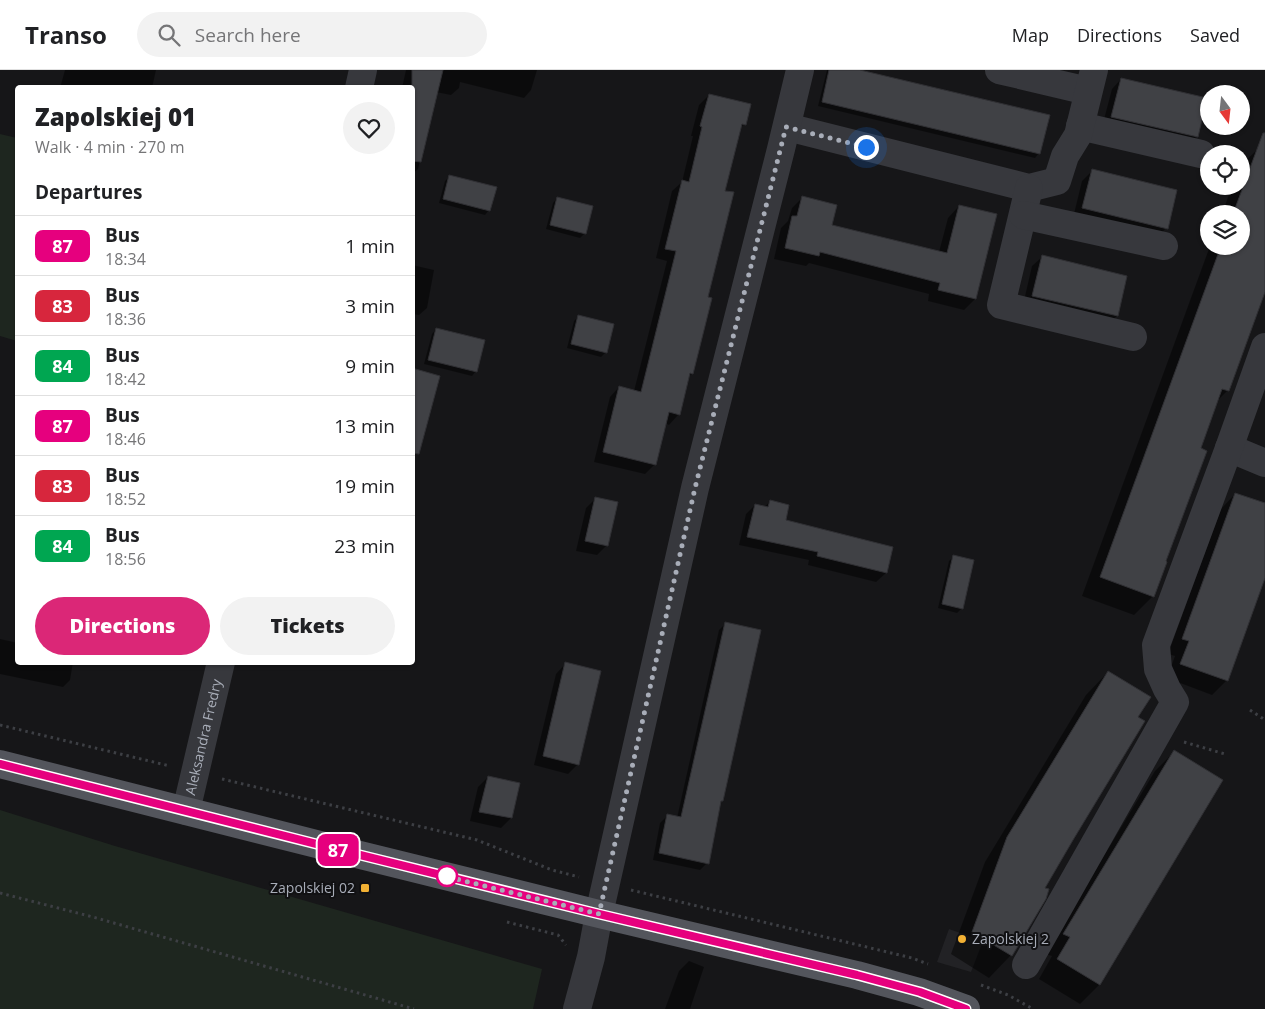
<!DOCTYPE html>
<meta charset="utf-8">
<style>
:root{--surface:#fff;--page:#f2f2f2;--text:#202124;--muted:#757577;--line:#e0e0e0;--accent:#db2777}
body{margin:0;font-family:"Open Sans",sans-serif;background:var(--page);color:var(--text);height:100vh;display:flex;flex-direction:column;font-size:19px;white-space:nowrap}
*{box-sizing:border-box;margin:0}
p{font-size:16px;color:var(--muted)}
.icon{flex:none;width:28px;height:28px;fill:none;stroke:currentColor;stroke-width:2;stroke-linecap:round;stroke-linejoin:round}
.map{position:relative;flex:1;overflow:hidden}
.details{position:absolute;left:15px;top:15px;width:400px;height:580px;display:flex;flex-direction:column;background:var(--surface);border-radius:5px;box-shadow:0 1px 4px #0004}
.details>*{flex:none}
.badge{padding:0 10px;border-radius:8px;font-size:18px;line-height:32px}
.needle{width:32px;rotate:165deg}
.fabs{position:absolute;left:1200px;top:15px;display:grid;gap:10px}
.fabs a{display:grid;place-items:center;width:50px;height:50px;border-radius:50%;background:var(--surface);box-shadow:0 1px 4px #0004;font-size:25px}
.you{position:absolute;width:25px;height:25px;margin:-12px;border:4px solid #fff;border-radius:50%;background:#1a73e8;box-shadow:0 0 0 8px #1a73e833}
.map>.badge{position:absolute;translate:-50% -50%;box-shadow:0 0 0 2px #fff}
h2{padding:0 20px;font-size:19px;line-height:45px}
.round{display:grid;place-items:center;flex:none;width:52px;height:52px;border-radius:26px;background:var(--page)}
.summary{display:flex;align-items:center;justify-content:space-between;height:85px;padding:0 20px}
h1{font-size:24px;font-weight:800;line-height:38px}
.action{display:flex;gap:10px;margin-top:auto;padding:10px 20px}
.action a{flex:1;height:58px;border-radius:30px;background:var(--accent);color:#fff;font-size:20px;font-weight:800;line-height:58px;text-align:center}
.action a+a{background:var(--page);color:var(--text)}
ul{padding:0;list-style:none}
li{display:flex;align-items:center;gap:15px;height:60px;padding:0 20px;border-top:1px solid var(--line)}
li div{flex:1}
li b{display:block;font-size:19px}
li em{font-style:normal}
li .badge{min-width:55px;font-weight:700;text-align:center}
header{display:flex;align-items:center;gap:30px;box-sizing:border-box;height:70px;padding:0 25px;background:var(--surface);border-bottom:1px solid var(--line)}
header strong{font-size:24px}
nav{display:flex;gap:28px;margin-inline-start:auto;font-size:18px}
.search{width:350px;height:45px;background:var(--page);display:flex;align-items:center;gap:12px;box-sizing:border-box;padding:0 18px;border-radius:28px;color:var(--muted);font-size:19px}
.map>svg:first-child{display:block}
</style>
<header>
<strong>Transo</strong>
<div class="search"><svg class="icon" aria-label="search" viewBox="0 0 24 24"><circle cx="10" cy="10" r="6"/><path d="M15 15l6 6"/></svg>Search here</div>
<nav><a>Map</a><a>Directions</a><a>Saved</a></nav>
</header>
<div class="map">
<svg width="1265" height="939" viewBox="0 0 1265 939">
<rect width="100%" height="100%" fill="#161618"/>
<path fill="#222225" d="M 949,859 L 983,871 L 971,902 L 937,892 Z"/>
<path fill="#1e261f" d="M 0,64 L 17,68 L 17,271 L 0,266 Z
M 0,740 L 115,776 L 542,899 L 533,939 L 0,939 Z"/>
<path fill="#0007" d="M 65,0 L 156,0 L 152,18 L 60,18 Z
M 406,0 L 537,0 L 531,20 L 524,28 L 460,12 L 459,18 L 451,25 L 436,22 L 418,99 L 412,104 L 412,18 L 402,18 Z
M 827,0 L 855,0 L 1039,83 L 1035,88 L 818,36 Z
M 1121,9 L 1196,67 L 1187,76 L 1102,57 L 1112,19 Z
M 709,25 L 744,54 L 739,60 L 724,122 L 692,303 L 688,308 L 678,345 L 669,355 L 665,353 L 655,394 L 645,404 L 594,392 L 610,327 L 619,317 L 634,321 L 667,191 L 656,188 L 672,121 L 682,112 L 693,66 L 691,66 L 699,35 Z
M 1258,79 L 1265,81 L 1265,219 L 1227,321 L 1216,332 L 1199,379 L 1153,526 L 1134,545 L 1082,526 L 1210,176 L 1241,176 L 1241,144 L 1222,144 L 1232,116 L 1241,116 L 1241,95 Z
M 1092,101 L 1166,158 L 1157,168 L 1073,148 L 1082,111 Z
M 450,106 L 489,140 L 485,145 L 439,133 L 445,111 Z
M 803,127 L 831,156 L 939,182 L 948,148 L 959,136 L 996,145 L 975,229 L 964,240 L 928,231 L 929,224 L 809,193 L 806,196 L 774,189 L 781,158 L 788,151 L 792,138 Z
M 557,128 L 585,163 L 580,168 L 546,159 L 553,133 Z
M 1042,187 L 1117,246 L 1107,255 L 1023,235 L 1032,196 Z
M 412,195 L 434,200 L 427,238 L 419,245 L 412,244 Z
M 578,247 L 606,282 L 601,287 L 567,278 L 574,251 Z
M 436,259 L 476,301 L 472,306 L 424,294 L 432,264 Z
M 1235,424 L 1265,435 L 1265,504 L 1227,610 L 1212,625 L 1167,608 L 1175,586 L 1168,584 L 1221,439 Z
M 596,428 L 606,476 L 597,485 L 576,481 L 586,438 Z
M 770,431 L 784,451 L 891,478 L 886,503 L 876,512 L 808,495 L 809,490 L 739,475 L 746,444 L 755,435 L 764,438 Z
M 954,486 L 962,538 L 957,543 L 938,538 L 949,491 Z
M 726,553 L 722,731 L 720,732 L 707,793 L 700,800 L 653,790 L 660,753 L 667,746 L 677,748 L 719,560 Z
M 0,569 L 18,573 L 18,592 L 73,592 L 70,610 L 63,617 L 0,604 Z
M 565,594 L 578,694 L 568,704 L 534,695 L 556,604 Z
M 1108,602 L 1137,648 L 1044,818 L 1045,828 L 1011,885 L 989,908 L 951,884 L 985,792 L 1086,625 Z
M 1174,682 L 1222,711 L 1099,915 L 1080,934 L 1039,909 L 1052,886 L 1045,884 L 1155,701 Z
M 488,707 L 511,748 L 501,758 L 470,751 L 478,717 Z
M 689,891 L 704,897 L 690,939 L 665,939 L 679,901 Z"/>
<path fill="#404145" stroke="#303034" d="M 412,0 L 443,0 L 421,92 L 412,91 Z
M 829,0 L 860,0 L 1050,45 L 1040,84 L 822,32 Z
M 1121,8 L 1207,28 L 1198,67 L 1111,47 Z
M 709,24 L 751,34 L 746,55 L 742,54 L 725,121 L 734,122 L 708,227 L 712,228 L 693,304 L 690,303 L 680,345 L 669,342 L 656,395 L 603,382 L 619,316 L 641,322 L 676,181 L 665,179 L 682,110 L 689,112 L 702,57 L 700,56 Z
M 1263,63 L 1265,63 L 1265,222 L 1229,321 L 1222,319 L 1201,378 L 1207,381 L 1166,491 L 1167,492 L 1154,527 L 1100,507 L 1221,176 L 1241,176 L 1241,144 L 1233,144 Z
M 1092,99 L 1177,120 L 1168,159 L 1082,138 Z
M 449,105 L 497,117 L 490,141 L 443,129 Z
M 802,126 L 837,135 L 832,155 L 947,183 L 959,135 L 997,144 L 976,229 L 938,220 L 940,213 L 820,182 L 819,186 L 785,178 L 792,146 L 797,146 Z
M 557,127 L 593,136 L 586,164 L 550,155 Z
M 1042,185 L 1127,206 L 1118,246 L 1032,226 Z
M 578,245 L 614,254 L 607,283 L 571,274 Z
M 436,258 L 485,270 L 477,302 L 428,290 Z
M 412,298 L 440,306 L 419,384 L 412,383 Z
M 1235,423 L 1265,433 L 1265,508 L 1228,611 L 1180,594 L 1189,571 L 1182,569 Z
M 595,427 L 618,432 L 608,476 L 585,471 Z
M 770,430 L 789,435 L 786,450 L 893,477 L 887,503 L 817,486 L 818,482 L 747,467 L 755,434 L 768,437 Z
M 953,485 L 974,490 L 963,539 L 942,534 Z
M 725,552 L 761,560 L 723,731 L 721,731 L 709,794 L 659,783 L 667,744 L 681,747 Z
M 565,592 L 601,601 L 579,695 L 543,686 Z
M 1108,601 L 1151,627 L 1138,647 L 1145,651 L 1073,770 L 1045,818 L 1049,819 L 1046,829 L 1012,886 L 972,862 L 1007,767 Z
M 1174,680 L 1223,710 L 1100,915 L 1057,889 L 1070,867 L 1063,864 Z
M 488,706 L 520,713 L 512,748 L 479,742 Z"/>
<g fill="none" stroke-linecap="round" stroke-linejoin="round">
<path stroke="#3d3f44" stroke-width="3" stroke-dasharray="2.5 4" stroke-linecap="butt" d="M 1250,640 L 1265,650
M 0,655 L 170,696
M 1184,672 L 1225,684
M 222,709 L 477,770 L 552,800 L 579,807
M 631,820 L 912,888 L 928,894
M 0,823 L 93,847 L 414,939
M 507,852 L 558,865 L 566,875
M 981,915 L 1008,925 L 1033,939"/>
<g stroke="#37383d" stroke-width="28">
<path d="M 999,0 L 1088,21"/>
<path d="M 359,18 L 363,0"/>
<path d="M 1080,56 L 1201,84"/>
<path d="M 787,57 L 1029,118 L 1057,111 L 1065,86 L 1078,65 L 1094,0"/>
<path d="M 1029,118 L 1001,235 L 1133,267"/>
<path d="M 1023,145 L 1164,176"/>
<path d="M 1229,378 L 1265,393"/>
<path id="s1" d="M 186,741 L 221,592"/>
<path d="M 1026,895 L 1175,632 L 1167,619 L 1158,599 L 1156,575 L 1229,378 L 1265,277"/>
<path d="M 577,939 L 591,887 L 599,844 L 695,418 L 781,79 L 800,0"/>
</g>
<path stroke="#53555c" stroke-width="28" d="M 0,694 L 348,782 L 599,844 L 857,905 L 919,922 L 966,939"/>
</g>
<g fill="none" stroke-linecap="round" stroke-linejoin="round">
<defs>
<path id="line" d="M 0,694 L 348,782 L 599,844 L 857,905 L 920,922 L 966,939"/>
</defs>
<use href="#line" stroke="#fff" stroke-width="11"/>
<use href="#line" stroke="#e6007e" stroke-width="8"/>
<path stroke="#a8adb8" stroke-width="5" stroke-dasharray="0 9" d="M 447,806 L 444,806 L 599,844 L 695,418 L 786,57 L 866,77"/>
</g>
<circle fill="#fff" stroke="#e6007e" stroke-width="2.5" cx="447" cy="806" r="10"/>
<g fill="#f2b134" stroke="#111113" stroke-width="2">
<rect x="360" y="813" width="10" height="10" rx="2.5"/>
<circle cx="962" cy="869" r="5"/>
</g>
<g text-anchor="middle" stroke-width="4" stroke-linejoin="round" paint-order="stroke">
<g font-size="14" fill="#a8adb8" stroke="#111113">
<text dy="5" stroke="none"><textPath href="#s1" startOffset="76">Aleksandra Fredry</textPath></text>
</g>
<g font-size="14" fill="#a8adb8" stroke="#111113" text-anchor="end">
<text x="355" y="823">Zapolskiej 02</text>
<text x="972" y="874" text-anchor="start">Zapolskiej 2</text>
</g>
</g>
</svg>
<div class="fabs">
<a><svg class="needle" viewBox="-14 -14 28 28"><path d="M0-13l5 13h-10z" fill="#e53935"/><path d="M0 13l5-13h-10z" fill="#757577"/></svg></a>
<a><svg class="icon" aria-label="locate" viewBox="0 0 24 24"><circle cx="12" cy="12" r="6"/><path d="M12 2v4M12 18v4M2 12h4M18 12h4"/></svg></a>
<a><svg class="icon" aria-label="layers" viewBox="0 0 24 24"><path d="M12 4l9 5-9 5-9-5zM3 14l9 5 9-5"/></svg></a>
</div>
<div class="you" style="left:866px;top:77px"></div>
<b class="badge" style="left:338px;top:780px;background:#e6007e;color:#fff">87</b>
<section class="details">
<div class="summary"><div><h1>Zapolskiej 01</h1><p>Walk · 4 min · 270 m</p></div><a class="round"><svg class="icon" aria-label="heart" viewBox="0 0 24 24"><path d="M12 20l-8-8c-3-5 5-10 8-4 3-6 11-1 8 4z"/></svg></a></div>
<h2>Departures</h2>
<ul>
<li><span class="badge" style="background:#e6007e;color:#fff">87</span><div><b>Bus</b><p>18:34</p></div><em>1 min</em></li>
<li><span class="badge" style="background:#d7263d;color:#fff">83</span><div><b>Bus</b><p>18:36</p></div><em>3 min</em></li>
<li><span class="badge" style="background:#00a651;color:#fff">84</span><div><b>Bus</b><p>18:42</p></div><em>9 min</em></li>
<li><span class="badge" style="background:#e6007e;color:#fff">87</span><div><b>Bus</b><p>18:46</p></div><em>13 min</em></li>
<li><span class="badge" style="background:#d7263d;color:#fff">83</span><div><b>Bus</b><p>18:52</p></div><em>19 min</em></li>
<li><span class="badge" style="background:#00a651;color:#fff">84</span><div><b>Bus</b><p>18:56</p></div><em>23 min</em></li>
</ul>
<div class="action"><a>Directions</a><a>Tickets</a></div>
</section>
</div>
